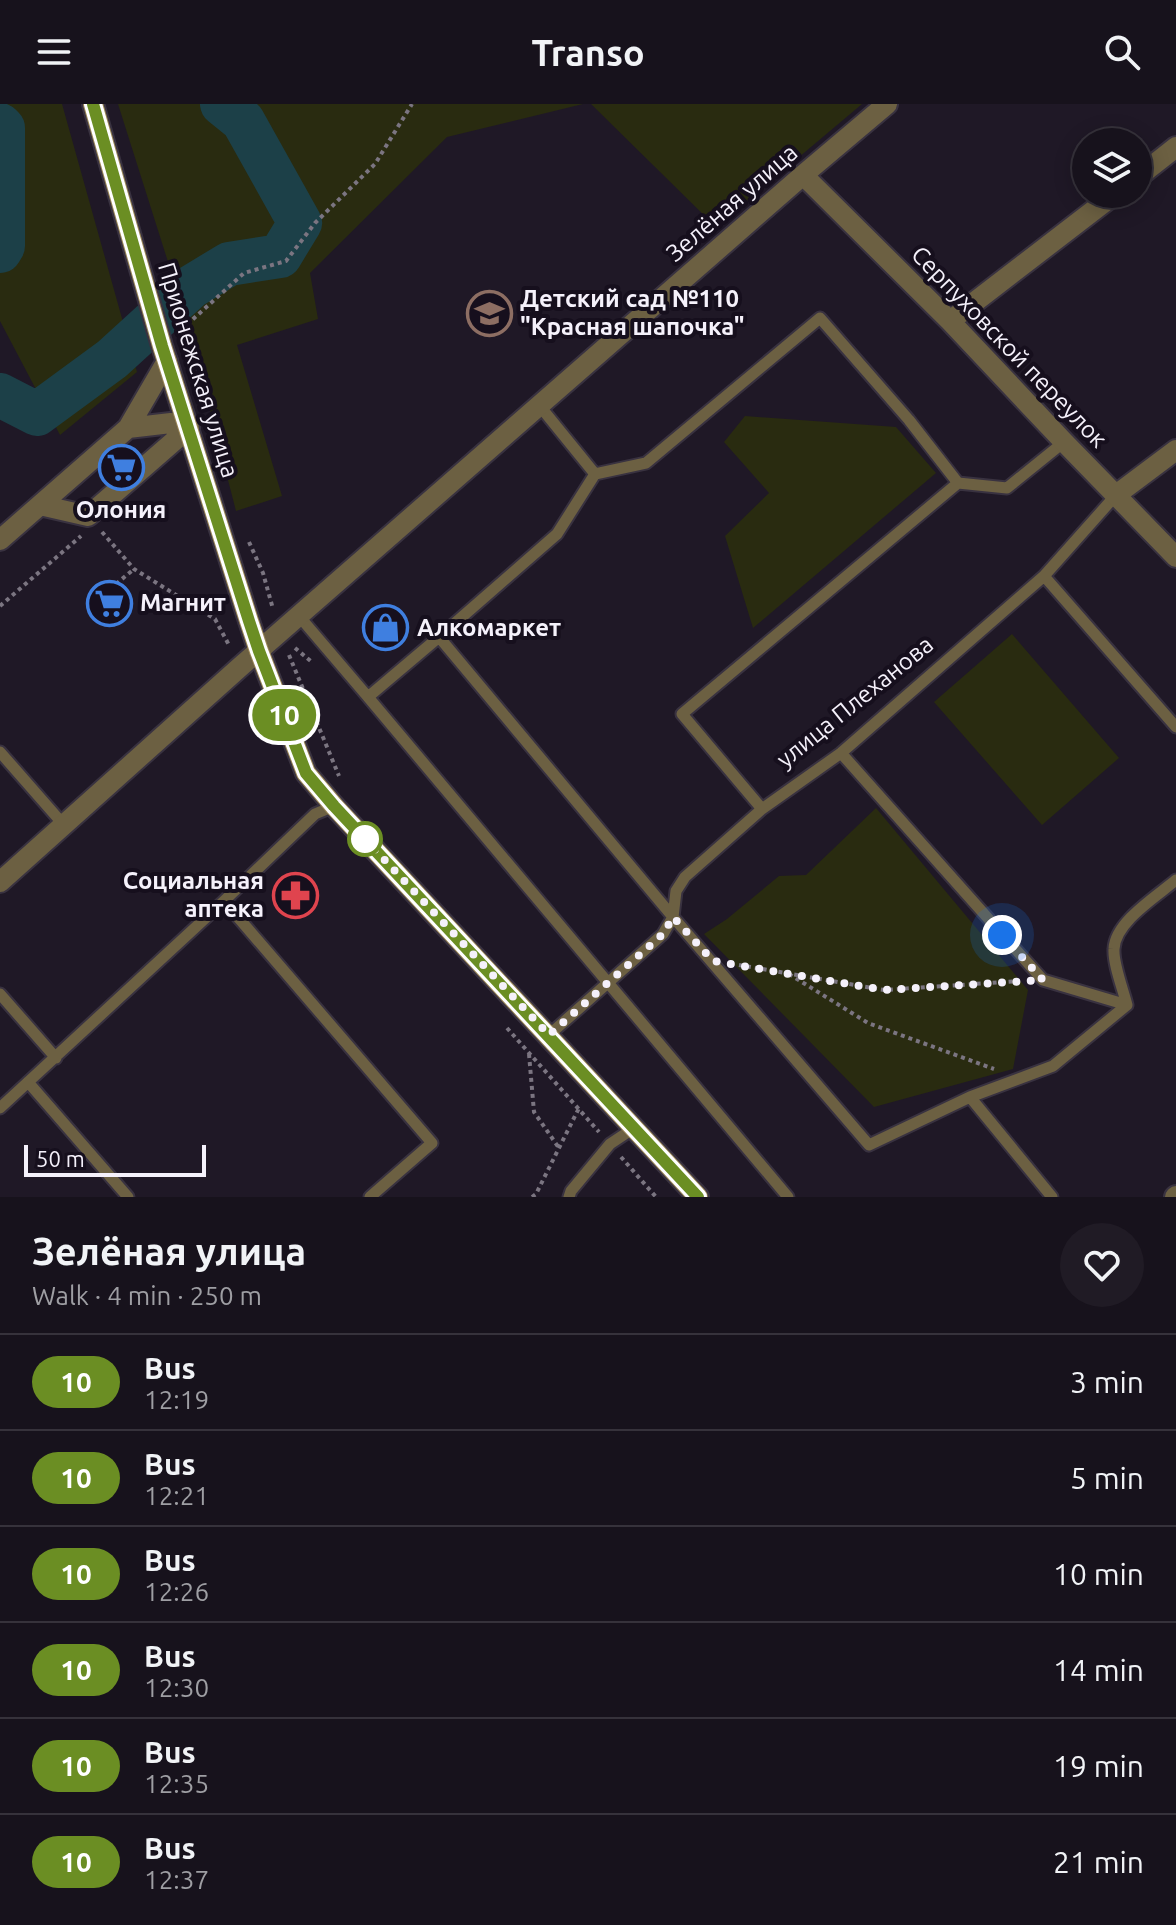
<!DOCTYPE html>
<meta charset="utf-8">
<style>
:root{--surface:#17121c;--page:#201b25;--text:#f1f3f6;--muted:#9e9ea3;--line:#36323b}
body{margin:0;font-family:Ubuntu,sans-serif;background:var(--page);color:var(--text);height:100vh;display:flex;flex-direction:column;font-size:30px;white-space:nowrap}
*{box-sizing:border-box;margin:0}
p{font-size:26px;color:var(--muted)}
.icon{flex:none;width:44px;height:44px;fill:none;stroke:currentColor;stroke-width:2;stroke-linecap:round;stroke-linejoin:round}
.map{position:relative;height:1093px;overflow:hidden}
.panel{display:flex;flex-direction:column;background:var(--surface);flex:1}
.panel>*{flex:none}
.badge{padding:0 16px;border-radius:26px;font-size:28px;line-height:52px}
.buttons{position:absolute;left:1072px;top:24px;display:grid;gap:16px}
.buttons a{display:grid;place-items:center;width:80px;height:80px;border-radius:50%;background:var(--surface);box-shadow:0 4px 20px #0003,0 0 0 2px var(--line);font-size:40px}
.scale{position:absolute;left:24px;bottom:20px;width:182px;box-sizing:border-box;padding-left:8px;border:4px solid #f5f1fb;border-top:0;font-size:22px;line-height:28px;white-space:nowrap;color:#f5f1fb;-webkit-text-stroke:6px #160f1d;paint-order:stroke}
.you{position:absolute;width:40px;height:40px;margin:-20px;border:6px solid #fff;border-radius:50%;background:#1a73e8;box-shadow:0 0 0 12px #1a73e833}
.map>.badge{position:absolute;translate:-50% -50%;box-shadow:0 0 0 4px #fff}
.round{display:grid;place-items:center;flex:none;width:84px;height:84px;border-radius:42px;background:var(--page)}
.head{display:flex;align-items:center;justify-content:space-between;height:136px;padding:0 32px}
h1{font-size:38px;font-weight:700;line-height:60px}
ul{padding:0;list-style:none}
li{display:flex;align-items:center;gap:24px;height:96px;padding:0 32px;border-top:2px solid var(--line)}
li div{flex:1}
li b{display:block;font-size:30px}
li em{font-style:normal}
li .badge{min-width:88px;font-weight:700;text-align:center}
header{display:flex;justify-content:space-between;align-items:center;height:104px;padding:0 32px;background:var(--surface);font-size:36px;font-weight:700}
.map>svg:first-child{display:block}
</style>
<header><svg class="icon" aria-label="menu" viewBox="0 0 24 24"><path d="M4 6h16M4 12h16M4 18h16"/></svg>Transo<svg class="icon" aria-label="search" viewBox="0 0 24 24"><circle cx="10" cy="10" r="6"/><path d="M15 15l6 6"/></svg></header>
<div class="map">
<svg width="1176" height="1093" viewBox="0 0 1176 1093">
<rect width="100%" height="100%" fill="#1f1826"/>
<path fill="#292b10" d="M 0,0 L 62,0 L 137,268 L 60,331 L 0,217 Z
M 118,0 L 583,0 L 447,33 L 310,169 L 318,215 L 237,241 L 282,392 L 236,407 L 188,221 Z
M 591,0 L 862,0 L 716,123 Z
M 745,312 L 896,323 L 936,369 L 753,524 L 725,432 L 769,389 L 724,338 Z
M 1012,530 L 1119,654 L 1042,721 L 934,598 Z
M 876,704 L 1028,886 L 1013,965 L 874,1003 L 704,830 L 727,815 L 779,772 L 806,771 Z"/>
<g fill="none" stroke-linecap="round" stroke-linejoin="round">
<path stroke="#1c4048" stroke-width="44" d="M 0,21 L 3,24 L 3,142 L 0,147
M 0,291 L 37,310 L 112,255 L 191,183 L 229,160 L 280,152 L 300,119 L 243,17 L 222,0"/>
<defs>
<path id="lane" d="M 539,301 L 595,370
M 1044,472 L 1176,623
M 299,512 L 368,593
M 439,533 L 673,813 L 869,1041 L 970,993 L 1053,962 L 1127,901 L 1043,876 L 841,649
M 0,648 L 63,720
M 762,705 L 682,610 L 958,379
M 224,797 L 432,1039 L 370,1093
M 0,890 L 56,954
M 1127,901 C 1123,885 1113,860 1114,845 C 1115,818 1156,793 1176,776
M 549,931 L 663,830 L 673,813 L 676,787 L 685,773 L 762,705 L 841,649 L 1044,472 L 1116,391
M 28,978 L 128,1093
M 970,993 L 1052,1093
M 0,1004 L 224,797 L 315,710 L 334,702
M 569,1093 L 571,1087 L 610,1040 L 634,1024
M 788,1093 L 368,593 L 439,533 L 557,430 L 595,370 L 646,359 L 820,214 L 909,316 L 958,379 L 1007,384 L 1064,338"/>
<path id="street" d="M 803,71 L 950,217 L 1064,338 L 1176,453
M 1138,73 L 1176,43
M 950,217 L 1115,90
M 128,324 L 171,319 L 189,324
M 1116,391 L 1176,346
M 40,401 L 88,412 L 189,324
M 0,436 L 128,324 L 167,257
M 0,778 L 240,563 L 803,71 L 887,0
M 1175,1093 L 1176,1092"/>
<path id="secondary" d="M 93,0 L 162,242 L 249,517 L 259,547 L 306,669 L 334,702 L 698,1093"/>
</defs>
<use href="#lane" stroke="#393240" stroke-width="15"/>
<use href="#street" stroke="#393240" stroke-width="24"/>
<use href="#secondary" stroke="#393240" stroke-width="24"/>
<path stroke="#7b7581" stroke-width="4" stroke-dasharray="4 4" stroke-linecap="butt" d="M 181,226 L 244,169 L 286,157 L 315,119 L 375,60 L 412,0
M 102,428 L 134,465 L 215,515 L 230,543
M 249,438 L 263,469 L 273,505
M 116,480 L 134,465
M 0,502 L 81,432
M 295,544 L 313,559
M 289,551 L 339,672
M 739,861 L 884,886 L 1020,877
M 789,870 L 868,919 L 994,965
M 507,924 L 599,1028
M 529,950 L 534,1008 L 559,1044
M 621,1053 L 656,1093
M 532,1093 L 536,1090 L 579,1004"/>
<use href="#lane" stroke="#6c6042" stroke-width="11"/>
<use href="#street" stroke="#6c6042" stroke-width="20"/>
<use href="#secondary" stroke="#9a8656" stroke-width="20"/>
</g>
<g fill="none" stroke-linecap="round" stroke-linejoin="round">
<defs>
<path id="line" d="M 93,0 L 162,242 L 249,517 L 259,547 L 306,669 L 334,702 L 698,1093"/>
</defs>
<use href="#line" stroke="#fff" stroke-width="18"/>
<use href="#line" stroke="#6b8e23" stroke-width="12"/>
<path stroke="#f5f1fb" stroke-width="8" stroke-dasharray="0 14.4" d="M 365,735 L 549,931 L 663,830 L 673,813 L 713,857 L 884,886 L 1043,876 L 1002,831"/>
</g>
<defs>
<symbol id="school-ring" viewBox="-11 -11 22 22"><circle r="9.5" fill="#160f1d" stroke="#8d6e63" stroke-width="1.5"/><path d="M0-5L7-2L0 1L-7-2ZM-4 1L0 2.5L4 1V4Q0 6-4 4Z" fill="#8d6e63"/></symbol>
<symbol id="supermarket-ring" viewBox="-11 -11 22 22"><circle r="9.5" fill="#160f1d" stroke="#3f7fe0" stroke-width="1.5"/><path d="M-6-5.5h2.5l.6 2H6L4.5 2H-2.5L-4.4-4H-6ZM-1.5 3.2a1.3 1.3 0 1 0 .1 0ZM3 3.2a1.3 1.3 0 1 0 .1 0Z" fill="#3f7fe0"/></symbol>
<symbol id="shop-ring" viewBox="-11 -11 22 22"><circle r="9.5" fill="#160f1d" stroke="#3f7fe0" stroke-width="1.5"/><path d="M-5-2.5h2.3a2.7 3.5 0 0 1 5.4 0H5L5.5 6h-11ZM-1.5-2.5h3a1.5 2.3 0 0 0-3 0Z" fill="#3f7fe0"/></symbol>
<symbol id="pharmacy-ring" viewBox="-11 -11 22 22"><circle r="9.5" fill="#160f1d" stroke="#e0444e" stroke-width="1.5"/><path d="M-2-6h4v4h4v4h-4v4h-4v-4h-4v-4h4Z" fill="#e0444e"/></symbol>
</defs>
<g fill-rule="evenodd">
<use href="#school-ring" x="464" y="184" width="51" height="51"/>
<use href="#supermarket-ring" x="96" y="338" width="51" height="51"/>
<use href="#supermarket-ring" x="84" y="474" width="51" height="51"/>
<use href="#shop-ring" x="360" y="498" width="51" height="51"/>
<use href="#pharmacy-ring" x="270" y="766" width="51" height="51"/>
</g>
<circle fill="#fff" stroke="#6b8e23" stroke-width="4" cx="365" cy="735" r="16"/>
<g text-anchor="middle" stroke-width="8" stroke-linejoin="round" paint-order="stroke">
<g font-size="24" fill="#f5f1fb" stroke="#160f1d">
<text transform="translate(732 99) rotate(-41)" y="8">Зелёная улица</text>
<text transform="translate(1009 243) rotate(46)" y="8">Серпуховской переулок</text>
<text transform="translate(198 266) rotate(73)" y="8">Прионежская улица</text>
<text transform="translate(855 598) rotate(-39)" y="8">улица Плеханова</text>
</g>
<g font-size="24" font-weight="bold" fill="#f5f1fb" stroke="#160f1d" text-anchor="start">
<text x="520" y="203">Детский сад №110<tspan x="520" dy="28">"Красная шапочка"</tspan></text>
<text x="121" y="414" text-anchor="middle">Олония</text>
<text x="140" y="507">Магнит</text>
<text x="417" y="532">Алкомаркет</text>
<text x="264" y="785" text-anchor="end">Социальная<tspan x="264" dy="28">аптека</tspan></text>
</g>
</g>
</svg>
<div class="buttons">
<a><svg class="icon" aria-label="layers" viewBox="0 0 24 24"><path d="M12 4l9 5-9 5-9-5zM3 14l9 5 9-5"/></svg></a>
</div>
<div class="scale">50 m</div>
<div class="you" style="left:1002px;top:831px"></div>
<b class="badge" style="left:284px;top:611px;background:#6b8e23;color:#fff">10</b>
</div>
<section class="panel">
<div class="head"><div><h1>Зелёная улица</h1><p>Walk · 4 min · 250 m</p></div><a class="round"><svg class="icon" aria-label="heart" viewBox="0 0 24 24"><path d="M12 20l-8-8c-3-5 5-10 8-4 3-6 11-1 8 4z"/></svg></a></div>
<ul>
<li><span class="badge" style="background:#6b8e23;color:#fff">10</span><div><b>Bus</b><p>12:19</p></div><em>3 min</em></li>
<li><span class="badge" style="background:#6b8e23;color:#fff">10</span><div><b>Bus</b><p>12:21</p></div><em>5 min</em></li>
<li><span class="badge" style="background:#6b8e23;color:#fff">10</span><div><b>Bus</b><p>12:26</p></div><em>10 min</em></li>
<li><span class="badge" style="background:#6b8e23;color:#fff">10</span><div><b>Bus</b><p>12:30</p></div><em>14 min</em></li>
<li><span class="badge" style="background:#6b8e23;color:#fff">10</span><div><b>Bus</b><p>12:35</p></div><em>19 min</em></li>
<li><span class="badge" style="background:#6b8e23;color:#fff">10</span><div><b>Bus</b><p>12:37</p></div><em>21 min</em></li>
</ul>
</section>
